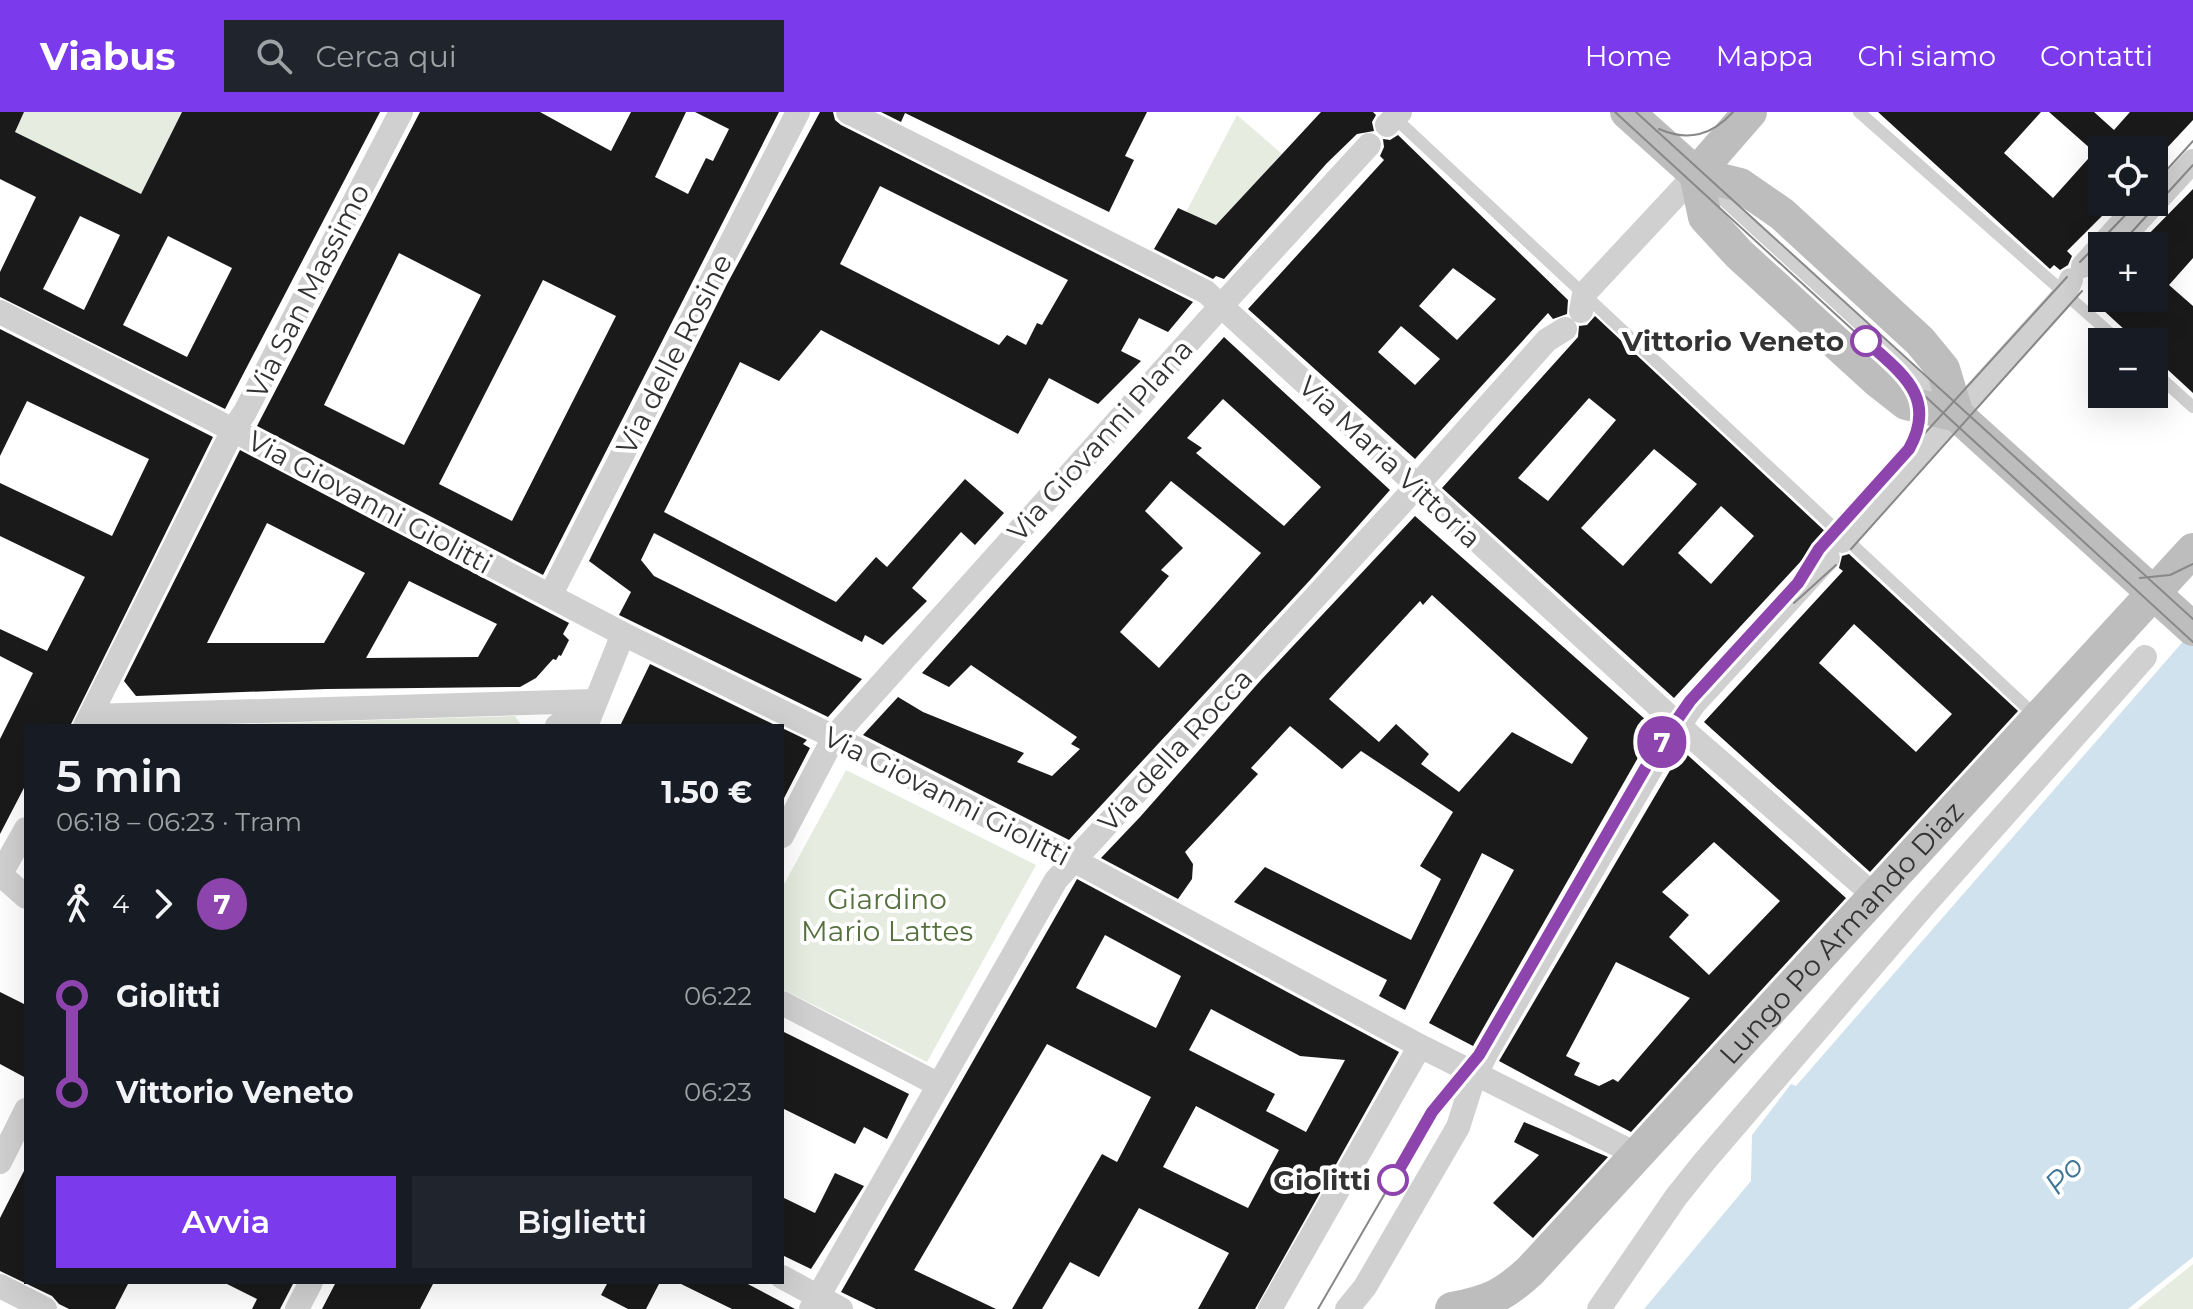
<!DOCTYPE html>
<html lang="it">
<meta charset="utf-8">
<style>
:root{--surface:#171b24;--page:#20242c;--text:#f1f3f6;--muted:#9ea1a6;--accent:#7c3aed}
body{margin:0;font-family:Montserrat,sans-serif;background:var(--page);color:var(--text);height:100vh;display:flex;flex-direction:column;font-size:30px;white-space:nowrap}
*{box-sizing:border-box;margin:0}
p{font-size:26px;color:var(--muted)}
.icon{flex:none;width:44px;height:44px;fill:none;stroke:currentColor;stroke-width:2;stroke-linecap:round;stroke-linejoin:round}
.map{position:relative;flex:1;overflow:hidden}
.side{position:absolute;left:24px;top:612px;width:760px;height:560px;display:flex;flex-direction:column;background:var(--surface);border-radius:0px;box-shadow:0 8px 32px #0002}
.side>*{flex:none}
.badge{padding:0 16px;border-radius:26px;font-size:28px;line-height:52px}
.controls{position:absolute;left:2088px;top:24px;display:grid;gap:16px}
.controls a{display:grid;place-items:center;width:80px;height:80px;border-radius:0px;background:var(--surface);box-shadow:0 8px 32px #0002;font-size:40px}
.map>.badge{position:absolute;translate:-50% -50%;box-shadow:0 0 0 4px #fff}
.legs{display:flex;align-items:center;gap:12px;height:88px;padding:0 32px;font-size:26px}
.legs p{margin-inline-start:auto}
.head{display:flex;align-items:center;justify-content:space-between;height:136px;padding:0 32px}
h1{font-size:44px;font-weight:600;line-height:60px}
.primary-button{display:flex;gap:16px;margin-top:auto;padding:16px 32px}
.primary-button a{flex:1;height:92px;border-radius:0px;background:var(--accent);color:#fff;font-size:32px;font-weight:600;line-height:92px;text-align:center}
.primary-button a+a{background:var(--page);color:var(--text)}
ul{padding:0 32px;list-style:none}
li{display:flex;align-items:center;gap:28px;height:96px;font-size:30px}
li i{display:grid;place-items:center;width:12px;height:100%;margin:0 10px;background:currentColor}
li i::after{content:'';width:20px;height:20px;margin:-10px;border:6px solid;border-radius:50%;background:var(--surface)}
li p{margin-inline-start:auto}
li:first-child i{background:linear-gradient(#0000 50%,currentColor 0)}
li:last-child i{background:linear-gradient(currentColor 50%,#0000 0)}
header{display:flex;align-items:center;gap:48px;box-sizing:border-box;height:112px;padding:0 40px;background:var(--accent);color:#fff}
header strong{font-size:38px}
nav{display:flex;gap:44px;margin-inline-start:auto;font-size:28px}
.search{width:560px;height:72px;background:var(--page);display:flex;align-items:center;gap:20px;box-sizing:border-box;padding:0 28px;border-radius:0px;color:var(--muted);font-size:30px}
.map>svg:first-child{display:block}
</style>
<header>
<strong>Viabus</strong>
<div class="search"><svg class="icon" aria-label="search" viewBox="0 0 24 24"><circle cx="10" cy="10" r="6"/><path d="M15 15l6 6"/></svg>Cerca qui</div>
<nav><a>Home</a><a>Mappa</a><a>Chi siamo</a><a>Contatti</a></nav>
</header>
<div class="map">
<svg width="2193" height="1197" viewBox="0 0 2193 1197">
<rect width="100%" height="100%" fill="#fff"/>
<path fill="#e6ecdf" d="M 24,0 L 182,0 L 141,82 L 15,20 Z
M 1237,3 L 1282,42 L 1216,113 L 1186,100 Z
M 515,604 L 522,614 L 182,614 Z
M 846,658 L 1036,753 L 927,950 L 782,877 L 782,776 Z
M 2193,1152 L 2193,1197 L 2137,1197 Z"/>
<path fill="#cfe2ee" d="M 2193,518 L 2193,1145 L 2128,1197 L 1644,1197 L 1751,1069 L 1752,1023 L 1791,972 L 1796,974 Z"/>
<path fill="#1a1a1a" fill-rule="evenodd" d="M 0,0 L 24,0 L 15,20 L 141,82 L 182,0 L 380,0 L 225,297 L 0,185 L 0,160 L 36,85 L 0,67 ZM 80,104 L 120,123 L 84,198 L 43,177 ZM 168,124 L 232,156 L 187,245 L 123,213 Z
M 420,0 L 540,0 L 611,39 L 631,0 L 686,0 L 655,65 L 688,82 L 706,46 L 713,49 L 729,17 L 695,0 L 779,0 L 543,463 L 257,314 ZM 399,141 L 481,183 L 404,333 L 324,293 ZM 543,168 L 616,204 L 512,409 L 439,372 Z
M 820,0 L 833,0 L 835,8 L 841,13 L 1193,190 L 1168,220 L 1139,206 L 1121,239 L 1141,249 L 1098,292 L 1049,266 L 1018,322 L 821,218 L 779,269 L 740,250 L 664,400 L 836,490 L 876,445 L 887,455 L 965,367 L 1004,401 L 975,433 L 961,420 L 912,476 L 927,489 L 883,533 L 865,523 L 862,530 L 654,421 L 641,448 L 654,464 L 862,567 L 828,605 L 619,503 L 631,480 L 589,449 L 727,172 ZM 880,74 L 1068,168 L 1042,213 L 1037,211 L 1026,233 L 1007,223 L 999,233 L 840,152 Z
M 881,0 L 1147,0 L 1125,44 L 1134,48 L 1109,100 L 905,1 L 901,10 Z
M 1321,0 L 1373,0 L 1376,3 L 1372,10 L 1374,19 L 1357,22 L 1327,51 L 1224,167 L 1216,164 L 1213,167 L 1154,137 L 1178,96 L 1216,113 Z
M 1878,0 L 2041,0 L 2004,41 L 2053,86 L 2096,38 L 2092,38 L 2049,0 L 2094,0 L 2114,18 L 2130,0 L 2193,0 L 2193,8 L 2165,38 L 2102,38 L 2102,90 L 2116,90 L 2067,139 L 2072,144 L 2068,153 L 2060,158 L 2054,153 L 2050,157 Z
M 1398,23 L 1568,188 L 1567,202 L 1553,207 L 1548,201 L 1415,347 L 1248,197 L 1384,48 L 1380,44 L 1384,35 L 1383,27 L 1390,28 ZM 1453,156 L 1496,187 L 1457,228 L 1419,194 ZM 1401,214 L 1440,247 L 1415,273 L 1378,240 Z
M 2193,77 L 2193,146 L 2169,173 L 2193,194 L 2193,281 L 2154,245 L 2154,230 L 2138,230 L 2090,186 L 2154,186 L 2154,134 L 2137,134 Z
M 1595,204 L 1829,423 L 1828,431 L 1817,436 L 1815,434 L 1674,586 L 1442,376 L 1578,225 L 1579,214 L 1587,213 ZM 1589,286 L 1616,308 L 1548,389 L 1518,366 ZM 1654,337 L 1697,372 L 1623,454 L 1581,416 ZM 1721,394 L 1754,424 L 1711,472 L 1678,441 Z
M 0,217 L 213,325 L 70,614 L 26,614 L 26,672 L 0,722 L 0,627 L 33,561 L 0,544 L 0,517 L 47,539 L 85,465 L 0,424 L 0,371 L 112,424 L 149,347 L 27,289 L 0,344 Z
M 1224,225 L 1390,378 L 1311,467 L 1069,728 L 863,623 L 898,585 L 923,600 L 1024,641 L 1017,650 L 1052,664 L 1080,637 L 1071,632 L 1077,625 L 971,553 L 949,575 L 922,561 ZM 1223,287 L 1321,375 L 1284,414 L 1196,341 L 1202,336 L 1187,326 ZM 1171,369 L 1261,441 L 1159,556 L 1120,520 L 1169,464 L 1161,458 L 1183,436 L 1145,399 Z
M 240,338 L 569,511 L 563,522 L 569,528 L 561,544 L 559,543 L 556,548 L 553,547 L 536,566 L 520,575 L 326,577 L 136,584 L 124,569 ZM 267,411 L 365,461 L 324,531 L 207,531 ZM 409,469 L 497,512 L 478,545 L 366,546 Z
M 1415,404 L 1655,616 L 1473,934 L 1429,911 L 1514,758 L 1482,741 L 1405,898 L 1379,884 L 1387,868 L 1234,790 L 1265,755 L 1411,828 L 1441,767 L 1420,754 L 1453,700 L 1361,639 L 1342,657 L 1290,614 L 1251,656 L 1258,662 L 1185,740 L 1193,752 L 1192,767 L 1178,787 L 1101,746 L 1140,705 L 1261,568 ZM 1432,483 L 1588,626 L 1572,652 L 1512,620 L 1459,680 L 1421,652 L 1429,642 L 1396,612 L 1379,630 L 1329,587 L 1420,489 L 1423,493 Z
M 1849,442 L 2018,599 L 1870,760 L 1704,610 L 1843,459 L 1839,456 L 1842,444 ZM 1854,512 L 1952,602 L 1916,640 L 1819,551 Z
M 650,552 L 777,614 L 620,614 Z
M 782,616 L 807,628 L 803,632 L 810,636 L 782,690 Z
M 1682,638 L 1846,786 L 1631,1020 L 1499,949 ZM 1714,730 L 1780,789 L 1709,863 L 1669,825 L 1689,803 L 1662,780 ZM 1616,850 L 1690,886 L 1618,970 L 1613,967 L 1599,974 L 1574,963 L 1580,951 L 1566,944 Z
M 1077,767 L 1399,940 L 1255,1197 L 1198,1197 L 1229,1141 L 1139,1096 L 1099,1165 L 1070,1150 L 1042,1197 L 1012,1197 L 1102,1042 L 1117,1050 L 1151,985 L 1047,932 L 914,1158 L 996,1197 L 876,1197 L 841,1180 ZM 1105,823 L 1181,864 L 1156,916 L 1076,876 ZM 1211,897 L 1300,944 L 1345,948 L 1306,1020 L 1266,999 L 1275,982 L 1189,938 ZM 1196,994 L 1279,1038 L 1248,1096 L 1163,1055 Z
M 0,880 L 26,893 L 26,966 L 0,952 Z
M 782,919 L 909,982 L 887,1027 L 864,1015 L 855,1032 L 782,996 Z
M 1524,1010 L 1608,1045 L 1533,1126 L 1493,1091 L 1539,1043 L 1514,1030 Z
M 26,1055 L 26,1170 L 129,1170 L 115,1197 L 69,1197 L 59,1192 L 52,1184 L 0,1159 L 0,1106 Z
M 835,1061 L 864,1074 L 811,1157 L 782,1143 L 782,1085 L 815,1101 Z
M 223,1170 L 294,1170 L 280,1197 L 252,1197 L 257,1187 Z
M 336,1170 L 434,1170 L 420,1197 L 322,1197 Z
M 608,1170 L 660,1170 L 646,1197 L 628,1197 L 601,1183 Z
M 677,1170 L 744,1170 L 795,1197 L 732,1197 Z"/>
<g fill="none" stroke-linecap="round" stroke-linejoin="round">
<path stroke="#d0d0d0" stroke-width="12" d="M 1859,0 L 2120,230
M 1395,6 L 2036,604
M 1710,76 L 1944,290
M 2154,260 L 2193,295"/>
<path stroke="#d0d0d0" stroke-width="24" d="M 848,0 L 1206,180 L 1693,626 L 1875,784
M 1387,13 L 1400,0
M 2115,134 L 2193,49
M 2083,154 L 2120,113
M 1581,199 L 1584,182 L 1696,62
M 0,200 L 208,305 L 623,522 L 834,625 L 1090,757 L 1420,934 L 1636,1042
M 1842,429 L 2065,182 L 2071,168
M 550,484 L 798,0
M 91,604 L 594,589
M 85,614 L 233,318 L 245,300 L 401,0
M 557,614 L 594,589
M 586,614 L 623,522
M 782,724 L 834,625 L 1221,194 L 1369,33
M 0,762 L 26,785
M 0,763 L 26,717
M 782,891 L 937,972
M 0,1050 L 26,998
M 782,1165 L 841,1197
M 0,1174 L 45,1197
M 297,1197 L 311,1170
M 811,1197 L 1056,768 L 1397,396 L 1547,228 L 1565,217
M 1270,1197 L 1420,934
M 1347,1197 L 1365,1175 L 1458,1015 L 1473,968 L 1488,938 L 1663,636 L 1694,592 L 1828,446
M 1599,1197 L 1676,1085 L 1704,1050 L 1922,796 L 2145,545"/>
<g stroke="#bdbdbd" stroke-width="34">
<path d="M 1627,0 L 1696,62 L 1740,73 L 1782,102 L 1869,182 L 1920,229 L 1943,257 L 1957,303"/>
<path d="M 1696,62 L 1705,105 L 1739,142 L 1878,269 L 1906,291 L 1957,303 L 2193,517"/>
<path d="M 1696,62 L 1750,0"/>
<path id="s1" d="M 1452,1197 C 1488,1190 1503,1184 1530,1159 L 2193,438"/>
</g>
<path stroke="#888" stroke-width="2" d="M 1615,0 L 2193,530
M 1636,0 L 2193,507
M 1659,17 C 1689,30 1712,23 1733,0
M 2154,72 L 2193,29
M 2119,134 L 2193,53
M 2080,150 L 2138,90
M 2095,165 L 2102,156
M 1912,275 C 1921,293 1922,310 1914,328
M 1834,421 L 2067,165
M 1851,437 L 2082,179
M 2140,466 L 2170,463 L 2193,452
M 1794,491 L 1836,453
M 1318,1197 L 1432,1000 L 1479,943 L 1654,641 L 1690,589 L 1798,471 L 1819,437"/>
</g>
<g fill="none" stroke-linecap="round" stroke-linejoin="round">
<defs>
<path id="line-1" d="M 1393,1068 L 1432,1000 L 1479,943 L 1654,641 L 1690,589 L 1798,471 L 1819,437 L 1909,337 C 1938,285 1901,261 1866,229"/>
</defs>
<use href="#line-1" stroke="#fff" stroke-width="18"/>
<use href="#line-1" stroke="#8e44ad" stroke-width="12"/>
</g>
<g fill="#fff" stroke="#8e44ad" stroke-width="4">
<circle cx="1866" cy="229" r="14"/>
<circle cx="1393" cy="1068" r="14"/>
</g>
<g text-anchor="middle" stroke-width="8" stroke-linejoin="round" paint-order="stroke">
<g font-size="28" fill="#333" stroke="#fff">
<text transform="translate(308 179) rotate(-63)" y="10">Via San Massimo</text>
<text transform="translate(674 242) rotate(-63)" y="10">Via delle Rosine</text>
<text transform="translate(1100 328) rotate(-48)" y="10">Via Giovanni Plana</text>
<text transform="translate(1390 350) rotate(43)" y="10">Via Maria Vittoria</text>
<text transform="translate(370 390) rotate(28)" y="10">Via Giovanni Giolitti</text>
<text transform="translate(1175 638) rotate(-47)" y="10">Via della Rocca</text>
<text transform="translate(947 684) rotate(27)" y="10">Via Giovanni Giolitti</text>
<text dy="10" stroke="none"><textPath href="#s1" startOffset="548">Lungo Po Armando Diaz</textPath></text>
</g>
<g font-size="28" font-weight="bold" fill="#333" stroke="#fff" text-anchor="end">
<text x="1844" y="239">Vittorio Veneto</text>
<text x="1371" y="1078">Giolitti</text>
</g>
<g font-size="28" fill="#56703f" stroke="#fff">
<text x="887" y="797">Giardino<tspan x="887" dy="32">Mario Lattes</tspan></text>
</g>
<g font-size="30" font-style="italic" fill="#3f7597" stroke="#fff">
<text transform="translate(2064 1063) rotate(-46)" y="10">Po</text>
</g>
</g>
</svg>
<div class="controls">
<a><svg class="icon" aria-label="locate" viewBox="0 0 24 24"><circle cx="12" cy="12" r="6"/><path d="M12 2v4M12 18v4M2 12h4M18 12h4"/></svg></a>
<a>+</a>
<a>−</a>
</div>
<b class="badge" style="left:1662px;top:630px;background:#8e44ad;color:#fff">7</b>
<section class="side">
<div class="head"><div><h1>5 min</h1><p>06:18 – 06:23 · Tram</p></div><b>1.50 €</b></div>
<div class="legs"><svg class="icon" aria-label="walk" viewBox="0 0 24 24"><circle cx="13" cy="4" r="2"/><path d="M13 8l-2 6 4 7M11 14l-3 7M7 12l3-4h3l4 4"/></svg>4<svg class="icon" aria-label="forward" viewBox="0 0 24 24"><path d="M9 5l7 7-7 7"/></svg><b class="badge" style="background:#8e44ad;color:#fff">7</b></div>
<ul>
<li><i style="color:#8e44ad"></i><b>Giolitti</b><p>06:22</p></li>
<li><i style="color:#8e44ad"></i><b>Vittorio Veneto</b><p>06:23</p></li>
</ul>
<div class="primary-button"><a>Avvia</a><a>Biglietti</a></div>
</section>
</div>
